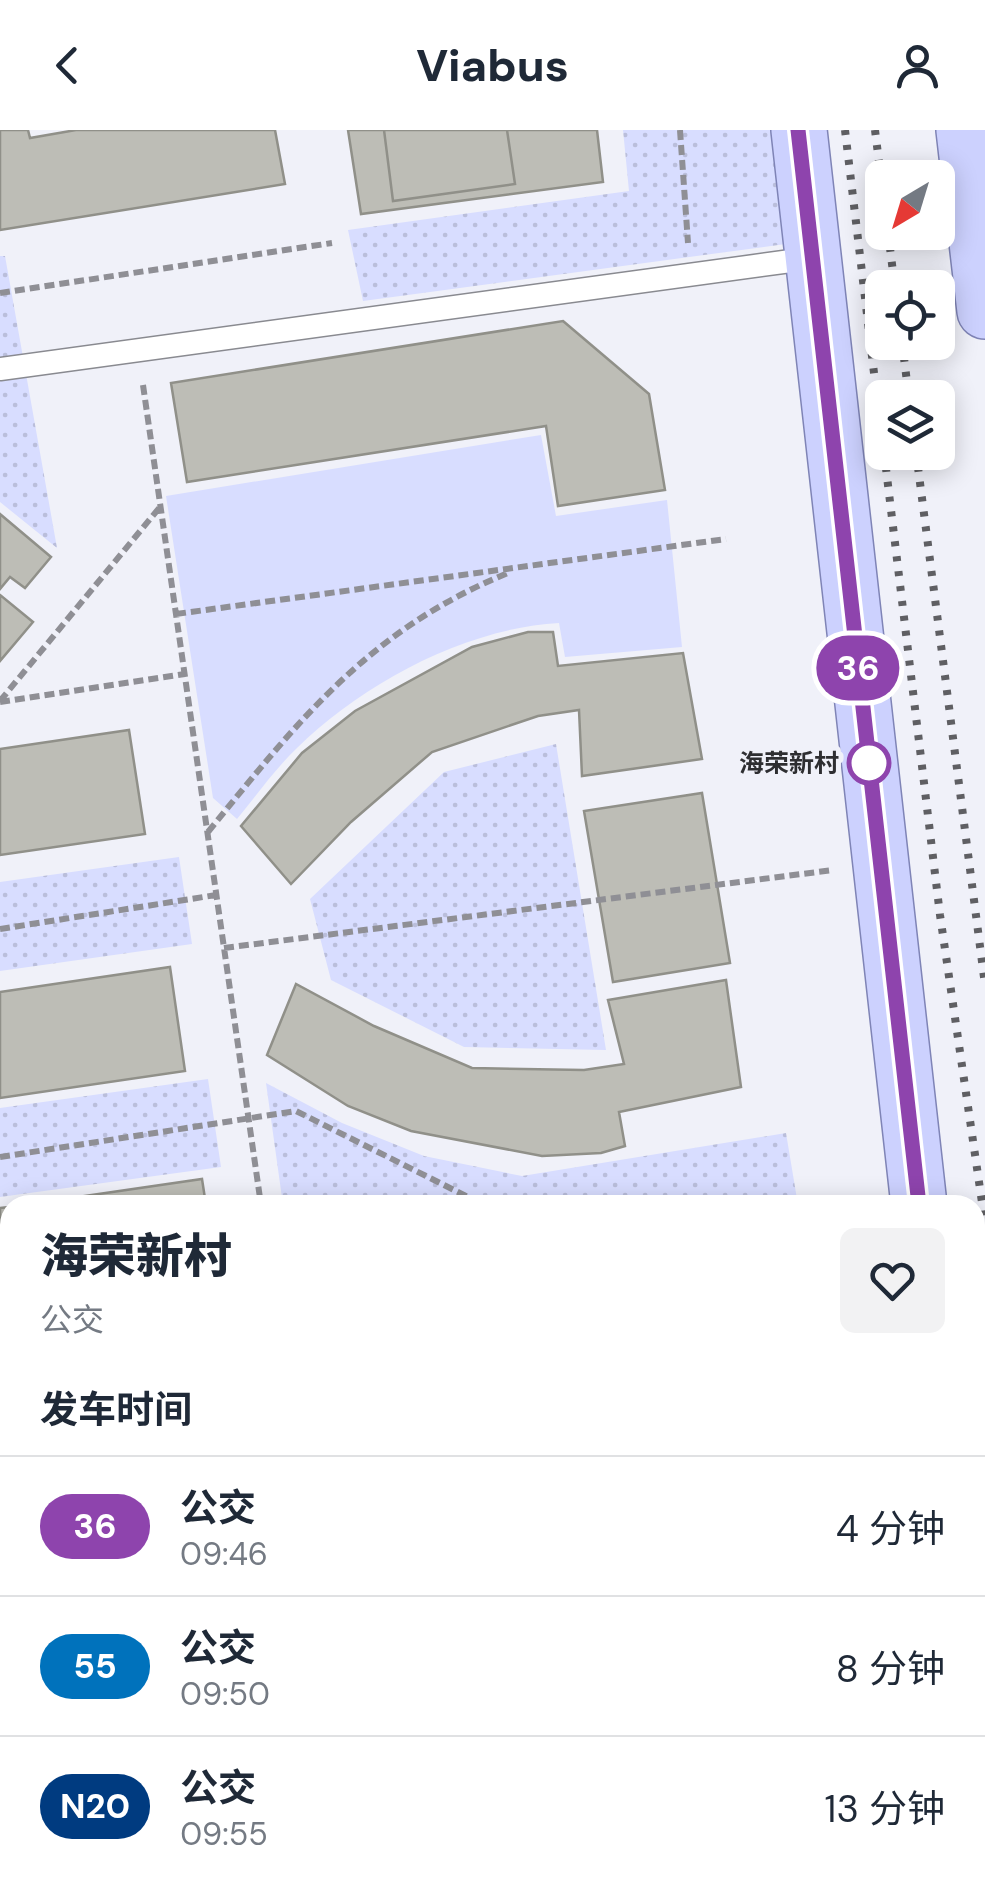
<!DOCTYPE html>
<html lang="zh">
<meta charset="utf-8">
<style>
:root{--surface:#fff;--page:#f2f2f3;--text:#1f2937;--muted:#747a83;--line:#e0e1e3}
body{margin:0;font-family:"DM Sans","Noto Sans SC",sans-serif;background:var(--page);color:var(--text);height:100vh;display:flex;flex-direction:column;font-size:38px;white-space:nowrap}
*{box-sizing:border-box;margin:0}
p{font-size:32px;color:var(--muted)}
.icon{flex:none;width:55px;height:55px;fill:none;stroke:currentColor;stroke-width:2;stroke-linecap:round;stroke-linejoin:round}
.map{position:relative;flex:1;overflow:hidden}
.side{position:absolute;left:0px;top:1065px;width:985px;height:700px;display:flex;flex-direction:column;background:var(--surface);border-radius:30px 30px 0 0;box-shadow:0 5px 25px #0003}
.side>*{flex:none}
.badge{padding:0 20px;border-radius:32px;font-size:35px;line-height:65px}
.needle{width:65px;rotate:218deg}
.controls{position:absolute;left:865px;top:30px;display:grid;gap:20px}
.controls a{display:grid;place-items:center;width:90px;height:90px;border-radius:15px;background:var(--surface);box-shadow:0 5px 25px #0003;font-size:50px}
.map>.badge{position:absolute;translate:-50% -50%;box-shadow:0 0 0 5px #fff}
h2{padding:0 40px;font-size:38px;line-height:90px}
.round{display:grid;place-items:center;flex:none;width:105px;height:105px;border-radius:15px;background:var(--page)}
.headline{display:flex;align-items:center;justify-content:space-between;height:170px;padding:0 40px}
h1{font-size:48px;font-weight:800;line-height:75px}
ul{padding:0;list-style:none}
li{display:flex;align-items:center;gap:30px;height:140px;padding:0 40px;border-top:2px solid var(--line)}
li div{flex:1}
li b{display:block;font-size:38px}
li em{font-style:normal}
li .badge{min-width:110px;font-weight:700;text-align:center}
header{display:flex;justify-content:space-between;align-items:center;height:130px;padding:0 40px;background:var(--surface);font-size:45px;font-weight:800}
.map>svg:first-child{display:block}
</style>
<header><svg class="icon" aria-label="back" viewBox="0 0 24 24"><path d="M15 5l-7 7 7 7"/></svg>Viabus<svg class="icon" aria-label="person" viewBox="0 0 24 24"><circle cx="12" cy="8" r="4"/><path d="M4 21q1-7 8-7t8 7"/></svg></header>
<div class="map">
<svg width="985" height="1765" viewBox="0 0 985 1765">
<defs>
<pattern id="grass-dots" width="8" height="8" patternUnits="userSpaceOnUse" patternTransform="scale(2.5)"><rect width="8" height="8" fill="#d8ddff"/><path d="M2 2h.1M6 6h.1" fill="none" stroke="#babedb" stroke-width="1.8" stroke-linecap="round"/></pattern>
</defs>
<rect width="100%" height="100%" fill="#f0f1f9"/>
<path fill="url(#grass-dots)" d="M 623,0 L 779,0 L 793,113 L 363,171 L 348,100 L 629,61 Z
M 0,126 L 5,126 L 57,418 L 0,372 Z
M 556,614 L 606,920 L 464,917 L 331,850 L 310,769 L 444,642 Z
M 179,727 L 192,814 L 0,841 L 0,752 Z
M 208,949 L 221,1037 L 0,1067 L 0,978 Z
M 266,953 L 342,993 L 424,1026 L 522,1046 L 786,1003 L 798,1075 L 283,1075 Z
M 10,1243 L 10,1456 L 0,1457 L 0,1245 Z"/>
<path fill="#d8ddff" d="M 541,305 L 556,386 L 667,370 L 682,517 L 565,527 L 559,493 C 466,498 363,553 297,618 C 275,639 256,666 237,689 L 213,668 L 166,366 Z
M 10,1473 L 10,1755 L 975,1755 L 975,1656 L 985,1765 L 0,1765 L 0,1475 Z"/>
<path fill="#bdbdb6" stroke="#909089" stroke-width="2.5" d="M 0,0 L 28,0 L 30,8 L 76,0 L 275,0 L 285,54 L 0,100 Z
M 348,0 L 597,0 L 603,52 L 361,84 Z
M 384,0 L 507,0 L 515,54 L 393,71 Z
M 563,191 L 649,264 L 665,360 L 558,376 L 546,296 L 187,352 L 171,253 Z
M 0,384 L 51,427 L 25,458 L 10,447 L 0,459 Z
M 0,465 L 33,492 L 0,531 Z
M 528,502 L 553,502 L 558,536 L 683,523 L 702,629 L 582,646 L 579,580 L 538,586 L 432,622 L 351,692 L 291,754 L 241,696 L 302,623 L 355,581 L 472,517 Z
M 129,600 L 145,704 L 0,725 L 0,619 Z
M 702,663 L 730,833 L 613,852 L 584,681 Z
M 170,837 L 185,941 L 0,968 L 0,862 Z
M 726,850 L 741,957 L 619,982 L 625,1016 L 601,1023 L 542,1026 L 411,1001 L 348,976 L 267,925 L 296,854 L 374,896 L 472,938 L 584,940 L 624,934 L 608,870 Z
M 202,1049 L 206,1075 L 23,1075 Z
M 10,1077 L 10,1183 L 0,1184 L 0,1078 Z
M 189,1755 L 219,1755 L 231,1765 L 187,1765 L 183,1762 Z"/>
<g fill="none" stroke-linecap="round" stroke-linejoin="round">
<defs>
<path id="lane" d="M 0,239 L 813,128
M 0,1473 L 10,1472"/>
<path id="primary" d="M 799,0 L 919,1075
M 964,0 L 985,181
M 975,1592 L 985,1682"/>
</defs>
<use href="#lane" stroke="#898a90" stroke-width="25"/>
<use href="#primary" stroke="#7f84b6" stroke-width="58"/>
<path stroke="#8f8f95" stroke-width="6" stroke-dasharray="10 5" stroke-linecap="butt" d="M 680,0 L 688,113
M 0,163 L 332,113
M 143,255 L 261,1075
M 176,484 L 726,409
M 0,571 L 160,377
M 0,572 L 185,544
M 208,702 C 299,590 370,499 508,443
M 0,799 L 216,765
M 224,818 L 833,740
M 0,1027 L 296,981 L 484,1075
M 0,1236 L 10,1235
M 691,1755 L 705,1765
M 963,1755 L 965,1765
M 460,1765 L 518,1755
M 791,1765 L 794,1755"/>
<use href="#lane" stroke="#fff" stroke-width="22"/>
<use href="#primary" stroke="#ccd1fe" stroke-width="55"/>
<path stroke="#5f5f63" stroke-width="8" stroke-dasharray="5 10" stroke-linecap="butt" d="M 845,0 L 882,310
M 875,0 L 882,56
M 888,102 L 895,158
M 902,212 L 909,268
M 884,322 L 940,785 L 985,1093
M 916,322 L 985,855"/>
</g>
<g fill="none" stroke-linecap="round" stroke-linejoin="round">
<defs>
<path id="line" d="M 798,0 L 919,1075"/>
</defs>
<use href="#line" stroke="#fff" stroke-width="22"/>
<use href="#line" stroke="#8e44ad" stroke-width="15"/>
</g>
<circle fill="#fff" stroke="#8e44ad" stroke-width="5" cx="869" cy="633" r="20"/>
<g text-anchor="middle" stroke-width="10" stroke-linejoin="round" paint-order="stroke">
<g font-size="25" font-weight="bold" fill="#2e2e31" stroke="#f0f1f9" text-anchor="end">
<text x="839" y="642">海荣新村</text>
</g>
</g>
</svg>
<div class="controls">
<a><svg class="needle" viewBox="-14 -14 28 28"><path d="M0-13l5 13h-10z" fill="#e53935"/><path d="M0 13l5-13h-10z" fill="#747a83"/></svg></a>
<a><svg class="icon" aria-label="locate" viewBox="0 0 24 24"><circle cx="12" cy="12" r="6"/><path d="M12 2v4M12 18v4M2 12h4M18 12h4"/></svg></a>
<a><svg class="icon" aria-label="layers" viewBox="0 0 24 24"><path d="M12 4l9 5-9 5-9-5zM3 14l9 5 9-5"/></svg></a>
</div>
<b class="badge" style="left:858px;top:538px;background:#8e44ad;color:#fff">36</b>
<section class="side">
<div class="headline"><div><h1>海荣新村</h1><p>公交</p></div><a class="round"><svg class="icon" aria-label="heart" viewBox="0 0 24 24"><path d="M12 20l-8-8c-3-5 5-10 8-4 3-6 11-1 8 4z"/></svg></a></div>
<h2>发车时间</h2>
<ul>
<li><span class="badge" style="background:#8e44ad;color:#fff">36</span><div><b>公交</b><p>09:46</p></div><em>4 分钟</em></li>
<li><span class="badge" style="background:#0072bc;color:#fff">55</span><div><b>公交</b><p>09:50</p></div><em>8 分钟</em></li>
<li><span class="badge" style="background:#003b80;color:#fff">N20</span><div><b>公交</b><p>09:55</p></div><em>13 分钟</em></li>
</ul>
</section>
</div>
